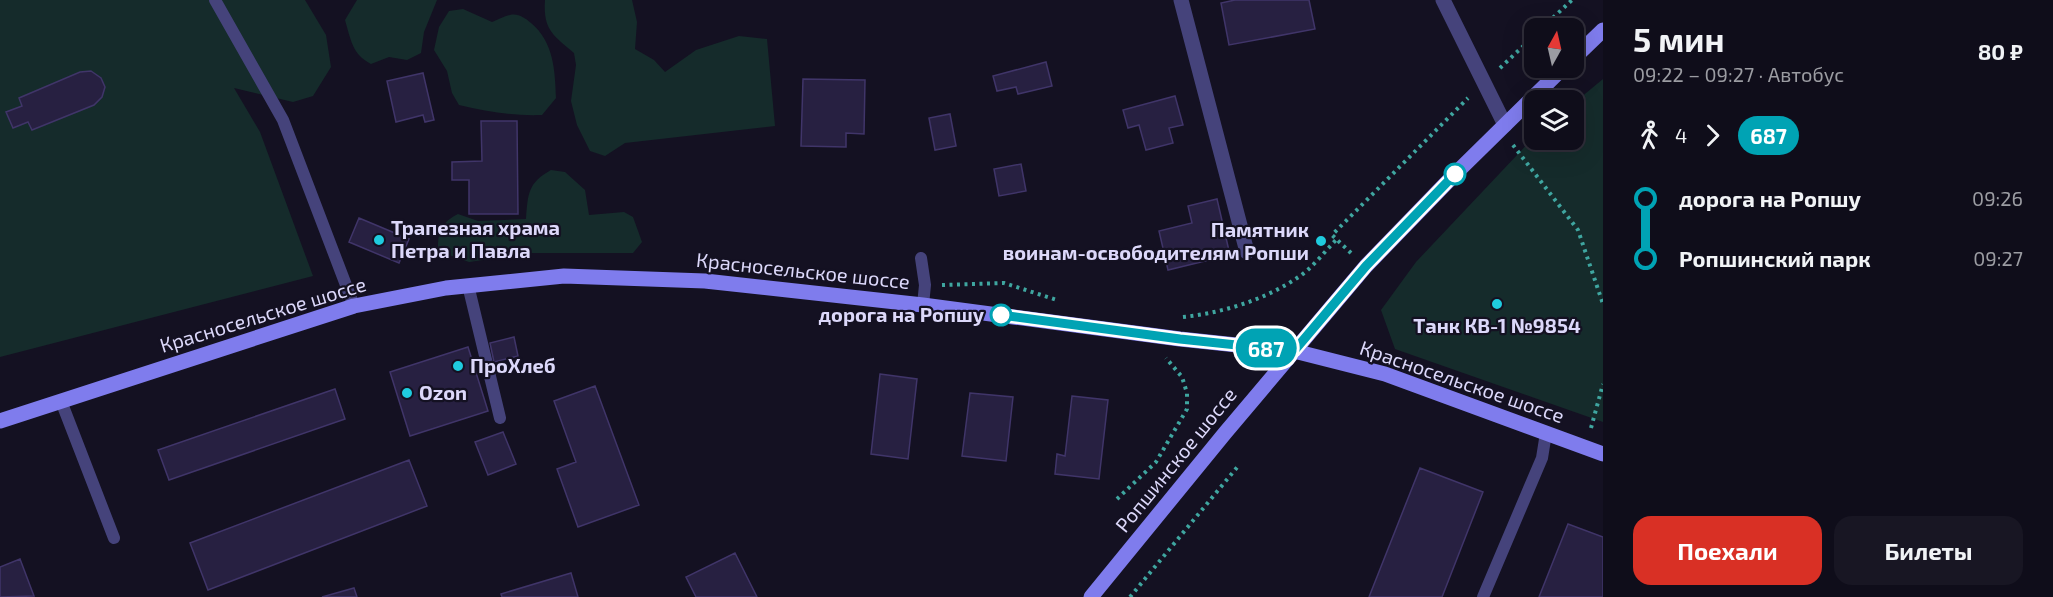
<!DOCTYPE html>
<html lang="ru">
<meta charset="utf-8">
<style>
:root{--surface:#0f0d1a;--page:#181623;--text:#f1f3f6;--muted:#9b9ca2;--line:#2f2d39;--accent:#d93025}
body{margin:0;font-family:"Exo 2",sans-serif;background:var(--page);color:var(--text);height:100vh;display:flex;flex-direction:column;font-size:22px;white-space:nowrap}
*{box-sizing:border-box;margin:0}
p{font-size:20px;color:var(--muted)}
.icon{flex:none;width:33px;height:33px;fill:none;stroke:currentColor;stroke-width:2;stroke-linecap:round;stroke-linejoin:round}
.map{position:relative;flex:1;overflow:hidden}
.sheet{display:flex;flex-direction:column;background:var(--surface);width:450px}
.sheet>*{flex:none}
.badge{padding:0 12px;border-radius:20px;font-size:21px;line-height:39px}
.needle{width:39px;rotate:8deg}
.buttons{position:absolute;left:1524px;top:18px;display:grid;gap:12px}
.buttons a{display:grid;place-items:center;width:60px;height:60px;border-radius:12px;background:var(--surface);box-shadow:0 6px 24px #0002,0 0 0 2px var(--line);font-size:30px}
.map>.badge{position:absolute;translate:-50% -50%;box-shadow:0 0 0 3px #fff}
.legs{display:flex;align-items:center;gap:9px;height:66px;padding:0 30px;font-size:20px}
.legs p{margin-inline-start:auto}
.head{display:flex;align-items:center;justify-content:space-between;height:102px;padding:0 30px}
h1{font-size:33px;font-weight:700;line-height:45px}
.action{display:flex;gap:12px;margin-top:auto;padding:12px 30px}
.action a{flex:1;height:69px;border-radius:18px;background:var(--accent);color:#fff;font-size:24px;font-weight:700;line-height:69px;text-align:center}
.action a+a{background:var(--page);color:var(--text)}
ul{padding:0 30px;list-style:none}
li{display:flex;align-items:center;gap:21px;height:60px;font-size:22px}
li i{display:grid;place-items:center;width:9px;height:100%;margin:0 8px;background:currentColor}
li i::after{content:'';width:15px;height:15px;margin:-8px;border:4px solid;border-radius:50%;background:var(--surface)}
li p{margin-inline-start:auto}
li:first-child i{background:linear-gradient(#0000 50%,currentColor 0)}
li:last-child i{background:linear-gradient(currentColor 50%,#0000 0)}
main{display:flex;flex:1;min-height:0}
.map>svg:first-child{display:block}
</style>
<main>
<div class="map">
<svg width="1603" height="597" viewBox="0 0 1603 597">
<rect width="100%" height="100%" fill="#141122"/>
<path fill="#152b2b" d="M 0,0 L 305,0 L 326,35 L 331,67 L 313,96 L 293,102 L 234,88 L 260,132 L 313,276 L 0,357 Z
M 357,0 L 437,0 L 424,32 L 421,53 L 407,60 L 389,57 L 371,64 C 352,54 351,40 345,20 Z
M 545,0 L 632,0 L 637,22 L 635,49 L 654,60 L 665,72 L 696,50 L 739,36 L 767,39 L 775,126 L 625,143 L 605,156 L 590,151 L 577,125 L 571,101 L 576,65 L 574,53 C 553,35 543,30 545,0 Z
M 463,9 L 492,22 C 497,20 504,16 510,15 C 518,13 525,18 531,23 C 554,42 555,71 556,98 L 542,115 C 513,116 488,112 459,105 L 452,93 L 447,71 L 434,50 L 439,27 L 449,11 Z
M 1603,79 L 1603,422 L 1395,349 L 1381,310 L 1416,262 L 1534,137 L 1534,140 L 1574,140 L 1574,103 Z
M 551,170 L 565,172 L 585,190 L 589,215 L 624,212 L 633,217 L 642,242 L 633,253 L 533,253 L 469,262 L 449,255 L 438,248 C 438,231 442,222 458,214 L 478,221 L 526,219 C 528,193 528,183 551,170 Z"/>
<path fill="#272041" stroke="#403569" stroke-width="1.5" d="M 1235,0 L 1309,0 L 1315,29 L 1229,45 L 1221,3 Z
M 1046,62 L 1052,86 L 1018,94 L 1016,87 L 997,91 L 993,76 Z
M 91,71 L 101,78 L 105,87 L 102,97 L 94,105 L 32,130 L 28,122 L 13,128 L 6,112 L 22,106 L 19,98 L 80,72 Z
M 423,73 L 434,120 L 425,122 L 423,115 L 396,122 L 387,81 Z
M 803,79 L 865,80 L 864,134 L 846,133 L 846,147 L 801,146 Z
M 1175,96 L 1183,125 L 1169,128 L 1173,143 L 1146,150 L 1139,125 L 1128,128 L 1123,110 Z
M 950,114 L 956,146 L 935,150 L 929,118 Z
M 481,121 L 517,121 L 518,214 L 469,214 L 469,180 L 452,180 L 452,162 L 482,161 Z
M 1021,164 L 1026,191 L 999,196 L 994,169 Z
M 1217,199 L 1230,255 L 1168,270 L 1159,231 L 1192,223 L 1188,206 Z
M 359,218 L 409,239 L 399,263 L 349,242 Z
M 514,337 L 518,356 L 494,362 L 490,343 Z
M 468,347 L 488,411 L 410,436 L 390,372 Z
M 880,374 L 917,379 L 908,459 L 871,454 Z
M 595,386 L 639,505 L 578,527 L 557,469 L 576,462 L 554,401 Z
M 335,389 L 345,419 L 169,480 L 158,450 Z
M 970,393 L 1013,397 L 1006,461 L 962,456 Z
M 1072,396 L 1108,400 L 1099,479 L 1055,474 L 1057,454 L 1065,456 Z
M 503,432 L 516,464 L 488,475 L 475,442 Z
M 409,460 L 427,506 L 208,590 L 190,543 Z
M 1420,468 L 1483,492 L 1442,597 L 1369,597 Z
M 1568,524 L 1603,537 L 1603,597 L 1539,597 Z
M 735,553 L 757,597 L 696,597 L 686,577 Z
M 20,559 L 34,596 L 0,597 L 0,567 Z
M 571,573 L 578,597 L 502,597 L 501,594 Z
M 354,588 L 357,597 L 322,597 Z"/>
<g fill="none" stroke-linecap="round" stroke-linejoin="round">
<path stroke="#3fa6a0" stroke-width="4" stroke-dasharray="3 4.5" stroke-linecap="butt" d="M 1542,28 L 1572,0
M 1500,68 L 1534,36
M 1513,145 L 1578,230 L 1603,304
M 1351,253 L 1332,235 L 1468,98
M 942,285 L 1004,283 L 1057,300
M 1183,317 C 1222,313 1264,300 1297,278 C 1312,269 1324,252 1337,239
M 1591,428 L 1603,384
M 1117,499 L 1156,462 L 1187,409 L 1187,393 L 1182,377 L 1166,358
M 1130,597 L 1239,465"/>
<path stroke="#45437b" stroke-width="12" d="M 215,0 L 283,120 L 354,306
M 921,258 L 925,285 L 923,305
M 468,285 L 500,418
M 61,401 L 114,538
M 1483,597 L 1542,458 L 1546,433"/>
<path stroke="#45437b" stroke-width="15" d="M 1181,0 L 1247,252
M 1443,0 L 1505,125"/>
<path stroke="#7f7ced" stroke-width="15" d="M 1574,58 L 1603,30
M 0,421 L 354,306 L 446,288 L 564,276 L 705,281 L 923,305 L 1180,339 L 1294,351 L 1385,374 L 1603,454
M 1091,597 L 1225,433 L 1366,266 L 1455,174 L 1563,68"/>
</g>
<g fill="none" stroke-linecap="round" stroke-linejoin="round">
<defs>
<path id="line-1" d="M 1001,315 L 1180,339 L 1294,351 L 1366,266 L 1455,174"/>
</defs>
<use href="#line-1" stroke="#fff" stroke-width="14"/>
<use href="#line-1" stroke="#00a3b4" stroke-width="9"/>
</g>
<g fill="#fff" stroke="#00a3b4" stroke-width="3">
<circle cx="1455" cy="174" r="10"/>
<circle cx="1001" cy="315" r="10"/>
</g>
<g fill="#1fcbde" stroke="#141122" stroke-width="2">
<circle cx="379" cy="240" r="6"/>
<circle cx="1321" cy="241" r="6"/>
<circle cx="1497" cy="304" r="6"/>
<circle cx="458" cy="366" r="6"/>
<circle cx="407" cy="393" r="6"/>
</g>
<g text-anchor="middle" stroke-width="4.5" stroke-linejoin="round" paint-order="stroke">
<g font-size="20" font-weight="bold" fill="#dcd8fa" stroke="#141122" text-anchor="start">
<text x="391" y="235">Трапезная храма<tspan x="391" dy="23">Петра и Павла</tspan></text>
<text x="1309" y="237" text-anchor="end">Памятник<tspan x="1309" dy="23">воинам-освободителям Ропши</tspan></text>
<text x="1497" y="333" text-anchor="middle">Танк КВ-1 №9854</text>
<text x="470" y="373">ПроХлеб</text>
<text x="419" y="400">Ozon</text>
</g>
<g font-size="20" fill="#dcd8fa" stroke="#141122">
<text transform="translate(803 271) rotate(6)" y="7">Красносельское шоссе</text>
<text transform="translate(263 315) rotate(-17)" y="7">Красносельское шоссе</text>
<text transform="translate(1462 382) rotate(19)" y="7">Красносельское шоссе</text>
<text transform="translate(1176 460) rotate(-51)" y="7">Ропшинское шоссе</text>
</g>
<g font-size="20" font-weight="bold" fill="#dcd8fa" stroke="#141122" text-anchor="end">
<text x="984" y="322">дорога на Ропшу</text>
</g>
</g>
</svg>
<div class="buttons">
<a><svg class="needle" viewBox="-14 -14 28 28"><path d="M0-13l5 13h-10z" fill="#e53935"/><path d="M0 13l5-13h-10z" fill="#9b9ca2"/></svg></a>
<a><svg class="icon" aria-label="layers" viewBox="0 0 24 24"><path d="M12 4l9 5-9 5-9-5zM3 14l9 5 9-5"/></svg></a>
</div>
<b class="badge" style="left:1266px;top:348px;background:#00a3b4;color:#fff">687</b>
</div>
<section class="sheet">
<div class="head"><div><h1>5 мин</h1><p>09:22 – 09:27 · Автобус</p></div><b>80 ₽</b></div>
<div class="legs"><svg class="icon" aria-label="walk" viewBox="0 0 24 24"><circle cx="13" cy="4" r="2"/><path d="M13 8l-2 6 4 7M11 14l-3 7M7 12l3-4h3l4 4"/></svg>4<svg class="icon" aria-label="forward" viewBox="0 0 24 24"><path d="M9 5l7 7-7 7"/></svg><b class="badge" style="background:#00a3b4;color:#fff">687</b></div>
<ul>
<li><i style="color:#00a3b4"></i><b>дорога на Ропшу</b><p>09:26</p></li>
<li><i style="color:#00a3b4"></i><b>Ропшинский парк</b><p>09:27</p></li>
</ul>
<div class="action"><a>Поехали</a><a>Билеты</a></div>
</section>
</main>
